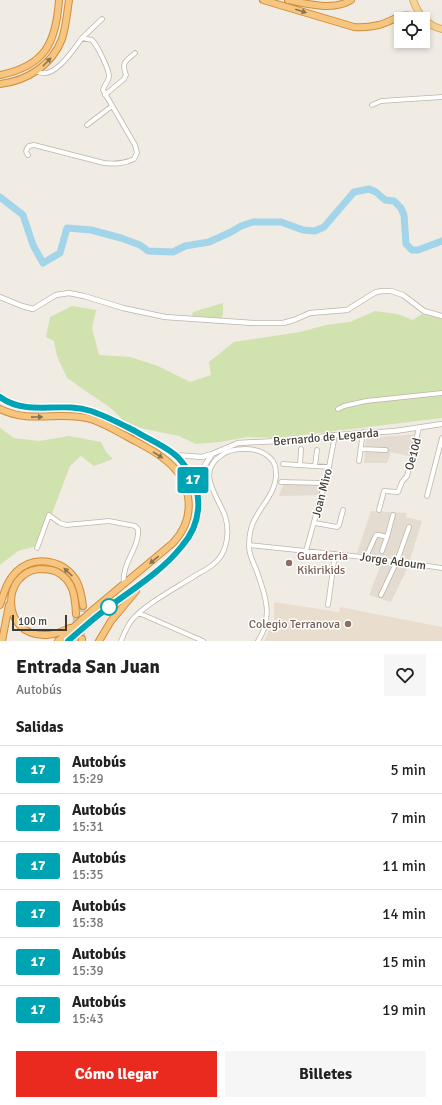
<!DOCTYPE html>
<html lang="es">
<meta charset="utf-8">
<style>
:root{--surface:#fff;--page:#f6f6f6;--text:#222;--muted:#767676;--line:#e0e0e0;--accent:#eb2a1f}
body{margin:0;font-family:Signika,sans-serif;background:var(--page);color:var(--text);height:100vh;display:flex;flex-direction:column;font-size:15px;white-space:nowrap}
*{box-sizing:border-box;margin:0}
p{font-size:13px;color:var(--muted)}
.icon{flex:none;width:22px;height:22px;fill:none;stroke:currentColor;stroke-width:2;stroke-linecap:round;stroke-linejoin:round}
.map{position:relative;height:641px;overflow:hidden}
.side{display:flex;flex-direction:column;background:var(--surface);flex:1}
.side>*{flex:none}
.badge{padding:0 8px;border-radius:3px;font-size:14px;line-height:26px}
.buttons{position:absolute;left:394px;top:12px;display:grid;gap:8px}
.buttons a{display:grid;place-items:center;width:36px;height:36px;border-radius:0px;background:var(--surface);box-shadow:0 2px 6px #0003;font-size:20px}
.scale{position:absolute;left:12px;bottom:10px;width:55px;box-sizing:border-box;padding-left:4px;border:2px solid #413b34;border-top:0;font-size:11px;line-height:14px;white-space:nowrap;color:#413b34;-webkit-text-stroke:3px #fff;paint-order:stroke}
.map>.badge{position:absolute;translate:-50% -50%;box-shadow:0 0 0 2px #fff}
h2{padding:0 16px;font-size:15px;line-height:36px}
.round{display:grid;place-items:center;flex:none;width:42px;height:42px;border-radius:0px;background:var(--page)}
.summary{display:flex;align-items:center;justify-content:space-between;height:68px;padding:0 16px}
h1{font-size:19px;font-weight:800;line-height:30px}
.primary-button{display:flex;gap:8px;margin-top:auto;padding:8px 16px}
.primary-button a{flex:1;height:46px;border-radius:0px;background:var(--accent);color:#fff;font-size:16px;font-weight:800;line-height:46px;text-align:center}
.primary-button a+a{background:var(--page);color:var(--text)}
ul{padding:0;list-style:none}
li{display:flex;align-items:center;gap:12px;height:48px;padding:0 16px;border-top:1px solid var(--line)}
li div{flex:1}
li b{display:block;font-size:15px}
li em{font-style:normal}
li .badge{min-width:44px;font-weight:700;text-align:center}
.map>svg:first-child{display:block}
</style>
<div class="map">
<svg width="442" height="641" viewBox="0 0 442 641">
<rect width="100%" height="100%" fill="#f0ebe3"/>
<path fill="#e4dcd1" d="M 417,434 L 420,435 L 413,457 L 391,452 L 387,463 L 364,463 L 366,439 L 368,438 Z
M 325,482 L 323,495 L 279,496 L 284,483 Z
M 371,511 L 407,513 L 406,517 L 422,521 L 410,560 L 392,557 L 392,555 L 391,557 L 357,553 Z
M 382,562 L 408,567 L 391,602 L 369,595 Z"/>
<path fill="#e9decd" d="M 274,602 L 339,612 L 340,607 L 442,627 L 442,641 L 264,641 L 274,620 Z"/>
<path fill="#d0e2ae" d="M 223,303 L 223,315 L 221,318 L 192,316 L 193,312 Z
M 72,306 L 96,310 L 92,328 L 99,355 L 130,357 L 158,366 L 190,382 L 211,375 L 209,362 L 234,342 L 300,332 L 326,325 L 350,322 L 375,311 L 397,314 L 413,320 L 422,314 L 442,319 L 442,418 L 278,438 L 247,437 L 220,442 L 196,444 L 179,436 L 140,428 L 124,421 L 112,409 L 67,378 L 57,356 L 54,341 L 46,337 L 50,317 Z
M 0,428 L 14,438 L 39,441 L 69,436 L 101,442 L 106,452 L 113,459 L 94,466 L 81,456 L 70,466 L 46,529 L 37,546 L 18,551 L 0,565 Z"/>
<g fill="none" stroke-linecap="round" stroke-linejoin="round">
<path stroke="#a2d4ea" stroke-width="7" d="M 0,197 L 23,215 L 33,245 L 43,263 L 60,253 L 67,228 L 91,230 L 121,238 L 140,245 L 148,251 L 173,252 L 185,246 L 209,242 L 231,232 L 241,226 L 253,222 L 281,222 L 303,230 L 315,231 L 324,227 L 354,192 L 369,189 L 376,192 L 385,200 L 394,201 L 401,208 L 404,215 L 406,244 L 412,250 L 418,250 L 442,241"/>
<path stroke="#cdc8c0" stroke-width="6" stroke-dasharray="6 3" stroke-linecap="butt" d="M 82,639 L 83,606
M 75,641 L 76,614"/>
<defs>
<path id="minor" d="M 82,38 L 102,19
M 105,95 L 124,79 L 126,75 C 121,62 126,61 135,53
M 372,105 L 381,101 L 442,97
M 87,125 L 112,106
M 28,155 C 25,152 26,149 29,146 L 34,145 L 104,163 C 115,164 124,164 134,159 L 137,153 L 135,145 L 103,90 C 104,85 109,81 109,76 C 109,69 97,45 92,40 L 82,38 C 74,49 53,82 37,71
M 338,409 L 344,406 L 366,401 L 442,393
M 361,449 L 386,450
M 359,461 L 363,432
M 283,464 L 329,467
M 300,465 L 301,449
M 315,466 L 317,450
M 281,482 L 325,483
M 427,496 L 442,438
M 379,510 L 384,491 L 398,492 L 402,482 L 407,476 L 419,428
M 315,523 L 337,527 L 339,525 L 343,510
M 249,545 L 372,558 L 442,568
M 37,548 L 49,515 L 60,523 L 66,525 L 109,521 L 135,526 L 138,529 C 140,548 121,563 124,584
M 306,551 L 329,467 L 335,435
M 382,551 L 387,537
M 366,557 L 376,535 L 379,535 L 387,537 L 393,515
M 381,595 L 397,561 L 409,527
M 328,605 L 335,554
M 139,613 L 203,641
M 121,641 C 124,634 127,626 132,620 C 145,604 178,587 196,575 C 205,570 217,564 222,554 C 228,543 229,528 225,516 C 218,496 195,472 222,455 C 228,450 237,449 245,449 C 254,449 264,452 270,458 C 275,462 276,468 276,474 C 276,494 260,506 253,523 C 250,530 249,538 249,546 C 249,555 253,562 256,569 C 265,594 274,616 258,641"/>
<path id="tertiary" d="M 0,297 L 22,306 L 33,309 L 56,295 L 69,293 L 84,296 L 123,308 L 165,317 L 253,323 L 283,323 L 294,320 L 310,313 L 347,310 L 371,295 L 376,292 L 383,291 L 391,291 L 403,295 L 424,311 L 442,316
M 175,455 L 202,457 L 212,454 L 238,443 L 297,440 L 335,435 L 395,431 L 442,424
M 199,497 L 203,468 L 212,454"/>
<path id="primary" d="M 413,0 C 418,14 427,26 442,29"/>
<path id="trunk" d="M 263,0 L 354,27 C 363,28 370,27 379,25 C 396,20 403,10 421,19
M 288,0 C 306,4 335,11 351,0
M 423,20 L 427,22
M 0,75 C 45,66 56,43 59,0
M 0,84 C 27,81 52,65 62,39 C 66,27 67,13 69,0
M 0,397 C 27,417 61,401 91,411 C 106,416 121,424 135,432 C 148,439 163,445 174,454 C 180,458 184,465 188,470 C 204,495 201,524 182,546 C 162,570 135,588 110,606 C 96,617 82,629 68,641
M 0,409 C 32,424 55,411 87,418 C 101,421 114,430 126,436 C 138,443 152,449 163,458 C 192,479 198,516 173,543 L 95,608 L 58,641
M 0,605 C 4,593 7,581 16,572 C 35,554 65,560 77,582 C 81,590 82,598 83,606
M 70,628 C 62,631 53,636 44,635 C 1,635 1,573 39,569 C 45,569 51,569 57,572 C 74,581 75,597 76,614
M 2,641 L 9,605
M 82,641 L 82,639
M 99,641 L 111,621 L 136,591"/>
</defs>
<use href="#minor" stroke="#beb5a9" stroke-width="5.5"/>
<use href="#tertiary" stroke="#beb5a9" stroke-width="6"/>
<use href="#primary" stroke="#dbad67" stroke-width="8"/>
<use href="#trunk" stroke="#d28c3b" stroke-width="8"/>
<use href="#minor" stroke="#fff" stroke-width="4"/>
<use href="#tertiary" stroke="#fff" stroke-width="4.5"/>
<use href="#primary" stroke="#f7d295" stroke-width="6"/>
<use href="#trunk" stroke="#f6c680" stroke-width="6"/>
</g>
<defs><path id="oneway-solid" d="M-6-.8H1V-3.2L6.5 0L1 3.2V.8H-6Z"/></defs>
<g fill="#897352">
<use href="#oneway-solid" transform="translate(301 11) rotate(17)"/>
<use href="#oneway-solid" transform="translate(47 62) rotate(-46)"/>
<use href="#oneway-solid" transform="translate(37 417) rotate(-1)"/>
<use href="#oneway-solid" transform="translate(158 455) rotate(32)"/>
<use href="#oneway-solid" transform="translate(154 560) rotate(140)"/>
<use href="#oneway-solid" transform="translate(68 572) rotate(-137)"/>
</g>
<g fill="none" stroke-linecap="round" stroke-linejoin="round">
<defs>
<path id="line" d="M 0,397 C 27,417 61,401 91,411 C 106,416 121,424 135,431 C 148,439 163,445 174,454 C 180,458 184,465 188,470 C 204,495 201,524 182,546 C 163,570 135,588 110,606 C 95,617 82,629 68,641"/>
</defs>
<use href="#line" stroke="#fff" stroke-width="9"/>
<use href="#line" stroke="#00a3b4" stroke-width="6"/>
</g>
<g fill="#8d6e63" stroke="#fff" stroke-width="1.5">
<circle cx="289" cy="563" r="4"/>
<circle cx="348" cy="624" r="4"/>
</g>
<circle fill="#fff" stroke="#00a3b4" stroke-width="2" cx="109" cy="607" r="8"/>
<g text-anchor="middle" stroke-width="3" stroke-linejoin="round" paint-order="stroke">
<g font-size="12" fill="#413b34" stroke="#fff">
<text transform="translate(326 437) rotate(-5)" y="4">Bernardo de Legarda</text>
<text transform="translate(413 454) rotate(-75)" y="4">Oe10d</text>
<text transform="translate(322 493) rotate(-76)" y="4">Joan Miro</text>
<text transform="translate(393 561) rotate(8)" y="4">Jorge Adoum</text>
</g>
<g font-size="12" fill="#785e54" stroke="#fff" text-anchor="start">
<text x="297" y="560">Guarderia<tspan x="297" dy="14">Kikirikids</tspan></text>
<text x="340" y="628" text-anchor="end">Colegio Terranova</text>
</g>
</g>
</svg>
<div class="buttons">
<a><svg class="icon" aria-label="locate" viewBox="0 0 24 24"><circle cx="12" cy="12" r="6"/><path d="M12 2v4M12 18v4M2 12h4M18 12h4"/></svg></a>
</div>
<div class="scale">100 m</div>
<b class="badge" style="left:193px;top:480px;background:#00a3b4;color:#fff">17</b>
</div>
<section class="side">
<div class="summary"><div><h1>Entrada San Juan</h1><p>Autobús</p></div><a class="round"><svg class="icon" aria-label="heart" viewBox="0 0 24 24"><path d="M12 20l-8-8c-3-5 5-10 8-4 3-6 11-1 8 4z"/></svg></a></div>
<h2>Salidas</h2>
<ul>
<li><span class="badge" style="background:#00a3b4;color:#fff">17</span><div><b>Autobús</b><p>15:29</p></div><em>5 min</em></li>
<li><span class="badge" style="background:#00a3b4;color:#fff">17</span><div><b>Autobús</b><p>15:31</p></div><em>7 min</em></li>
<li><span class="badge" style="background:#00a3b4;color:#fff">17</span><div><b>Autobús</b><p>15:35</p></div><em>11 min</em></li>
<li><span class="badge" style="background:#00a3b4;color:#fff">17</span><div><b>Autobús</b><p>15:38</p></div><em>14 min</em></li>
<li><span class="badge" style="background:#00a3b4;color:#fff">17</span><div><b>Autobús</b><p>15:39</p></div><em>15 min</em></li>
<li><span class="badge" style="background:#00a3b4;color:#fff">17</span><div><b>Autobús</b><p>15:43</p></div><em>19 min</em></li>
</ul>
<div class="primary-button"><a>Cómo llegar</a><a>Billetes</a></div>
</section>
